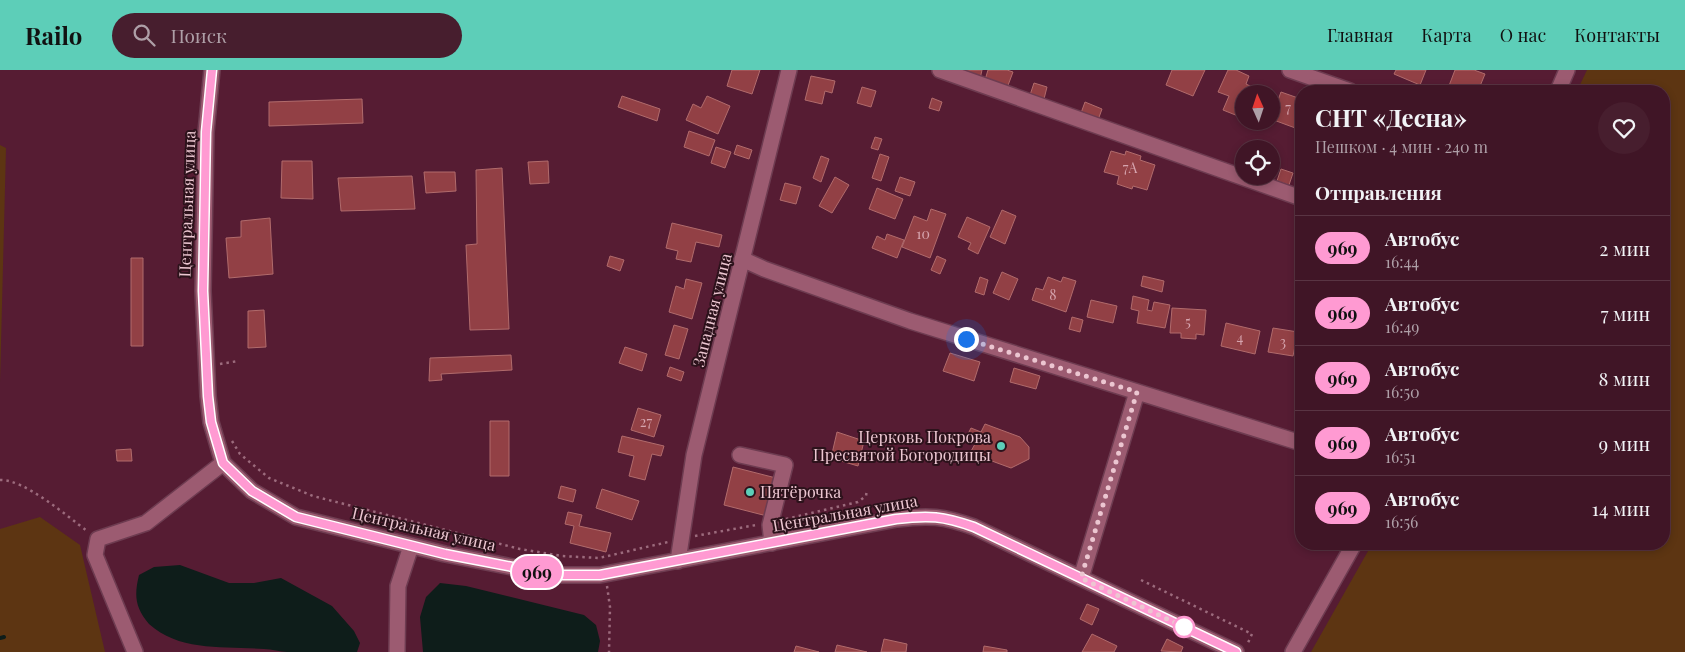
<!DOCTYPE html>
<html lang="ru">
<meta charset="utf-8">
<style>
:root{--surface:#401526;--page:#471e2e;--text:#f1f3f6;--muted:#ae9fa7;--line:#593443;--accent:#5dceb8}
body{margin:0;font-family:"Playfair Display",serif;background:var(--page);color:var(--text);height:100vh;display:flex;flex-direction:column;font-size:19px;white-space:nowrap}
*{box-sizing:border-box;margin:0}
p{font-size:16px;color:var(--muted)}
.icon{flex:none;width:28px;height:28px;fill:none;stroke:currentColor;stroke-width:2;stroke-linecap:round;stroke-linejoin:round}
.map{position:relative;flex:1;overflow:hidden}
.panel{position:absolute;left:1295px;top:15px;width:375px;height:465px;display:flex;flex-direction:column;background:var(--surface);border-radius:20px;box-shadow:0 2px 8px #0003,0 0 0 1px var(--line)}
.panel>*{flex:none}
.badge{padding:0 10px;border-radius:16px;font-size:18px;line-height:32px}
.needle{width:32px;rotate:357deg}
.fabs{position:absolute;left:1235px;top:15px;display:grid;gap:10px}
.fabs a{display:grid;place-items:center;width:45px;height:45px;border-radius:50%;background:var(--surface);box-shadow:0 2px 8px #0003,0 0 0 1px var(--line);font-size:25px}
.you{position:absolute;width:25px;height:25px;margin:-12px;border:4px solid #fff;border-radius:50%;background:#1a73e8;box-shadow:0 0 0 8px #1a73e833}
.map>.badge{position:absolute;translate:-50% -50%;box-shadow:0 0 0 2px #fff}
h2{padding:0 20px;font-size:19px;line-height:45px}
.round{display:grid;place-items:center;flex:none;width:52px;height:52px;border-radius:26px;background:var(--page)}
.headline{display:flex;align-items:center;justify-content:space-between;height:85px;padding:0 20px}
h1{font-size:24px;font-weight:700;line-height:38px}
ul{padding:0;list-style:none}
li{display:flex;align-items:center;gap:15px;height:65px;padding:0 20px;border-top:1px solid var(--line)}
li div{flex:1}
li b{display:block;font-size:19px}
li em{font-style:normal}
li .badge{min-width:55px;font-weight:700;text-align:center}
header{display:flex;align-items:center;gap:30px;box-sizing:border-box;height:70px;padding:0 25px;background:var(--accent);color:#111}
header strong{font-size:24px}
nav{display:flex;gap:28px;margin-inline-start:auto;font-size:18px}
.search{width:350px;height:45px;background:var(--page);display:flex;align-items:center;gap:12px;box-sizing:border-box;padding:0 18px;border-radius:28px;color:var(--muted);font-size:19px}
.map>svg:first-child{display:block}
</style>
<header>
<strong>Railo</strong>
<div class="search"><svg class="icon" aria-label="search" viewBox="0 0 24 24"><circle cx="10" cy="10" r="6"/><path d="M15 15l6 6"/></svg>Поиск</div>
<nav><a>Главная</a><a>Карта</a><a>О нас</a><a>Контакты</a></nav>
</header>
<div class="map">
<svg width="1685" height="582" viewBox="0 0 1685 582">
<rect width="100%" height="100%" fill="#561c33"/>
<path fill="#5d3512" d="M 1587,0 L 1685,0 L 1685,582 L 1311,582 L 1372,474 L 1664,474 L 1664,21 L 1577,21 Z
M 0,75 L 6,78 L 0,313 Z
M 40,447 L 80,475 L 105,582 L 0,582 L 0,459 Z"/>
<path fill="#0e1d1a" d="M 180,495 L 229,513 L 254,513 L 281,508 L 332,536 L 354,561 L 360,573 L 357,582 C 334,582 310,582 287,582 C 280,582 272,579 264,579 C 223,576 180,582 149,554 C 135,537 134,526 139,505 L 154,497 Z
M 440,513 L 466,516 L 584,545 L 596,555 L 600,571 L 598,582 L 423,582 L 420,547 L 426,527 Z"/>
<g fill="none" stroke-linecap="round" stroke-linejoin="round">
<path stroke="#0e1d1a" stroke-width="4" d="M 0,568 L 4,567"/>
</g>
<path fill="#924045" stroke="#b16b6c" d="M 732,0 L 760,0 L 752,24 L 727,16 Z
M 958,0 L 982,0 L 980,9 Z
M 988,0 L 1007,0 L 1013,2 L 1007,18 L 985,10 Z
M 1172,0 L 1205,0 L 1193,26 L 1166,15 Z
M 1228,0 L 1236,0 L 1249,6 L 1246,14 L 1256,19 L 1253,24 L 1244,24 L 1243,48 L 1223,40 L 1229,26 L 1218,22 Z
M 1396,0 L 1426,0 L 1420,15 L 1394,4 Z
M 1455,0 L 1474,0 L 1485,4 L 1478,21 L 1447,21 Z
M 811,6 L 835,11 L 832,23 L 825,21 L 822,34 L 805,30 Z
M 1034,13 L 1047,17 L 1044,29 L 1030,25 Z
M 862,17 L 876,21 L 871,37 L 857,33 Z
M 1281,22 L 1301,29 L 1301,50 L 1298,59 L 1271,49 Z
M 622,26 L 660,39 L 657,51 L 618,37 Z
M 707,26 L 730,36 L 718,64 L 686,50 L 693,34 L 701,38 Z
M 932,28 L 942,32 L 939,41 L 929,38 Z
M 362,29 L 363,53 L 269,56 L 269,32 Z
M 1085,32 L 1102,39 L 1098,50 L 1081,43 Z
M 689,61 L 715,70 L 709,86 L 684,77 Z
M 875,67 L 882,69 L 878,80 L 871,78 Z
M 737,75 L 752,80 L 749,89 L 734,84 Z
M 716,77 L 731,82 L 725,98 L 711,93 Z
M 1111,81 L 1125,85 L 1126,81 L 1141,86 L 1140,90 L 1155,95 L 1147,120 L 1133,116 L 1132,119 L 1117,114 L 1119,106 L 1104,102 Z
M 880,84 L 889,87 L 881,111 L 872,108 Z
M 821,86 L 829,89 L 821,112 L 813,108 Z
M 282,91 L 312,91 L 313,129 L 281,128 Z
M 548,91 L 549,113 L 530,114 L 528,92 Z
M 502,98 L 509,259 L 470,260 L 466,175 L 477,174 L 476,100 Z
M 1281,99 L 1293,103 L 1289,115 L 1277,111 Z
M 424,102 L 455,102 L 456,121 L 426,123 Z
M 412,106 L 415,139 L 341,141 L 338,108 Z
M 835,107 L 849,115 L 832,143 L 819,136 Z
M 900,107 L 915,112 L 910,126 L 895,121 Z
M 785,113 L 801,117 L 796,134 L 780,130 Z
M 877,118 L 903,129 L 895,149 L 869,139 Z
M 931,139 L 946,144 L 930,188 L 902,177 L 914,146 L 927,151 Z
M 1002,140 L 1016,146 L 1005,174 L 990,167 Z
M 967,147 L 990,157 L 978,184 L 968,179 L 971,173 L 958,167 Z
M 270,148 L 273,204 L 229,208 L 226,168 L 241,167 L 241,151 Z
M 672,153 L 722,165 L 719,177 L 696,172 L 691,192 L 676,189 L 678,181 L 666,178 Z
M 887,164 L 904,170 L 897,188 L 872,178 L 877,166 L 885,170 Z
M 610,186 L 624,190 L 620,201 L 607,196 Z
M 937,186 L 946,190 L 940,204 L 931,200 Z
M 131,188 L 143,188 L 143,276 L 131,276 Z
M 1002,202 L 1018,209 L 1009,230 L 993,223 Z
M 1143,206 L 1164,211 L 1162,222 L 1141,216 Z
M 980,207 L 988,210 L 984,225 L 975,222 Z
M 1048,207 L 1061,212 L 1063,207 L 1076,211 L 1066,242 L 1032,230 L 1036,218 L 1043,220 Z
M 686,209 L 702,213 L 692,249 L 669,242 L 676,216 L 684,219 Z
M 1133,226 L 1149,230 L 1147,240 L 1152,241 L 1154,232 L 1170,235 L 1165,258 L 1137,253 L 1139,241 L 1131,239 Z
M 1091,230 L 1117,236 L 1113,253 L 1087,247 Z
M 1172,238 L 1206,240 L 1204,265 L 1196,264 L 1196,269 L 1181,268 L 1181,263 L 1170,263 Z
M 264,240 L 266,277 L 248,278 L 248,241 Z
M 1072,247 L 1083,250 L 1080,262 L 1069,259 Z
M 1226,253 L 1260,261 L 1255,284 L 1221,276 Z
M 674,255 L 688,259 L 679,289 L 665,285 Z
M 1273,258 L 1298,262 L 1293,286 L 1268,282 Z
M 625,277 L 647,284 L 642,301 L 619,293 Z
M 950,283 L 980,292 L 974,311 L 943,301 Z
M 511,285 L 512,300 L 441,304 L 442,310 L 429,311 L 430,288 Z
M 670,297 L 684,302 L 681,311 L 667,306 Z
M 1014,298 L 1040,306 L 1036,319 L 1010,312 Z
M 638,338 L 661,345 L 654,367 L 631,360 Z
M 490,351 L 509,351 L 509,406 L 490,406 Z
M 985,354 L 1020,367 L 1029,377 L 1029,389 L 1011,398 L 970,383 L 975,374 L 965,370 L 971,358 L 981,362 Z
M 837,362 L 864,371 L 858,396 L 831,388 Z
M 622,366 L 664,376 L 661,386 L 652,384 L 645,410 L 629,406 L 634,386 L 618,382 Z
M 131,379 L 132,391 L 117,391 L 116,380 Z
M 733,397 L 776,408 L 767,446 L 724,435 Z
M 561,416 L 576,420 L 573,432 L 558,428 Z
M 602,419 L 639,431 L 632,450 L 596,438 Z
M 568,442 L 582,445 L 579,456 L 611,463 L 606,482 L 570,473 L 574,456 L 565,454 Z
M 1087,534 L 1099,539 L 1092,555 L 1080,549 Z
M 1092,564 L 1117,576 L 1114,582 L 1082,582 Z
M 884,569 L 907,574 L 906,582 L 881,582 Z
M 1167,569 L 1183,577 L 1181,582 L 1161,581 Z
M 837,575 L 867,582 L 835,582 Z
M 796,576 L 819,582 L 794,582 Z
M 984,576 L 1007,580 L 1007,582 L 983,582 Z"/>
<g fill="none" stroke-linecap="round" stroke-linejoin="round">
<defs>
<path id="minor" d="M 212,0 L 206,62 L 203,221 L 208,326 L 211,352 L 223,393 L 252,421 L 296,447 L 445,484 L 554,505 L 600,505 L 897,449 C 929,445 943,446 974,457 L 1236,582
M 940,0 L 1301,128
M 1290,0 L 1350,21
M 1558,21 L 1567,0
M 742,189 L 764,199 L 910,251 L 1301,373
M 740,385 L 785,395 L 770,455 L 772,473
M 678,491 L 694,385 L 789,0
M 1081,508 L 1137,322
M 135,582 L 95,485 L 98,469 L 146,453 L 223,393
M 397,582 L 398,516 L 411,476
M 1293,582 L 1354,474"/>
</defs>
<use href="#minor" stroke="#6e3c51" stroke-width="18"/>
<path stroke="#9c6b7d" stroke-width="2.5" stroke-dasharray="2.5 4" stroke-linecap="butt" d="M 220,294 L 238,291
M 232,371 L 240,384 L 269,408 L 313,426 L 520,479 L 562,486 L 599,488 L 668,472
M 0,410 C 24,409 67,446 87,461
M 786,449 L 858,432 L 866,426 L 867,419
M 695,466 L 756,455
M 1141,510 L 1252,564 L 1247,575
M 607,516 L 610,537 L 609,582"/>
<use href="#minor" stroke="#9c5b71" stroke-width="15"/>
</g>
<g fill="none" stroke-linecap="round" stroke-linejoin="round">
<defs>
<path id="line" d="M 212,0 L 206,62 L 203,221 L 208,326 L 211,352 L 223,393 L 252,421 L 296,447 L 445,484 L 554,505 L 600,505 L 896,449 C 929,445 943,446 974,457 L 1236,582"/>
</defs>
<use href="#line" stroke="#fff" stroke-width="11"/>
<use href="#line" stroke="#ff9ad2" stroke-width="8"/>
<path stroke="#ecc6d1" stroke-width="5" stroke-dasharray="0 9" d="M 966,269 L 1137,322 L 1081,508 L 1184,557"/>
</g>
<g fill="#5dceb8" stroke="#2c121b" stroke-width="2">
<circle cx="1001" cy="376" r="5"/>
<circle cx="750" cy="422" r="5"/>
</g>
<circle fill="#fff" stroke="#ff9ad2" stroke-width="2.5" cx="1184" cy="557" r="10"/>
<g text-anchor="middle" stroke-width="4" stroke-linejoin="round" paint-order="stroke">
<g font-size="14" fill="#d6a4ae">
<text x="1288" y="43">7</text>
<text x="1130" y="103">7А</text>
<text x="923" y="169">10</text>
<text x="1053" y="230">8</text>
<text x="1188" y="257">5</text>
<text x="1240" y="273">4</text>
<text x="1283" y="277">3</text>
<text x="646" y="357">27</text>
</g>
<g font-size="16" fill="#ecc6d1" stroke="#2c121b">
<text transform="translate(187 134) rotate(-88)" y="6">Центральная улица</text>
<text transform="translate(712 240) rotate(-76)" y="6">Западная улица</text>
<text transform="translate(845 443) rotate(-10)" y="6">Центральная улица</text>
<text transform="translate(424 459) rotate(13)" y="6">Центральная улица</text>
</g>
<g font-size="16" fill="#ecc6d1" stroke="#2c121b" text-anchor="end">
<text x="991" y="373">Церковь Покрова<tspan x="991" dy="18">Пресвятой Богородицы</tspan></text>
<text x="760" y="428" text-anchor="start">Пятёрочка</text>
</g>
</g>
</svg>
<div class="fabs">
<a><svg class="needle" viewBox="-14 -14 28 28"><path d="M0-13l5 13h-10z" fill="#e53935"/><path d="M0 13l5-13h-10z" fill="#ae9fa7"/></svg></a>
<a><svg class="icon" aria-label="locate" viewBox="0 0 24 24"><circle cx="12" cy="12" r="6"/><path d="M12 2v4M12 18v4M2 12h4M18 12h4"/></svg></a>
</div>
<div class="you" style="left:966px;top:269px"></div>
<b class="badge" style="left:537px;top:502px;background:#ff9ad2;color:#111">969</b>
<section class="panel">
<div class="headline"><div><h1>СНТ «Десна»</h1><p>Пешком · 4 мин · 240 m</p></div><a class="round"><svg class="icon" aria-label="heart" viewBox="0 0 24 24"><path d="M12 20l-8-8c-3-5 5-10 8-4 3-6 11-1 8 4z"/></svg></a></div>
<h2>Отправления</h2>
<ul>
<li><span class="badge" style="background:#ff9ad2;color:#111">969</span><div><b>Автобус</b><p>16:44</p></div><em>2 мин</em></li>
<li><span class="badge" style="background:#ff9ad2;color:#111">969</span><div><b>Автобус</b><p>16:49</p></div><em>7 мин</em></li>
<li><span class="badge" style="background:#ff9ad2;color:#111">969</span><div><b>Автобус</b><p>16:50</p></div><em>8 мин</em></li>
<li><span class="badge" style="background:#ff9ad2;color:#111">969</span><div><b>Автобус</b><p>16:51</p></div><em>9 мин</em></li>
<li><span class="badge" style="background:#ff9ad2;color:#111">969</span><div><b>Автобус</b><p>16:56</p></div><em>14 мин</em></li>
</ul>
</section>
</div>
